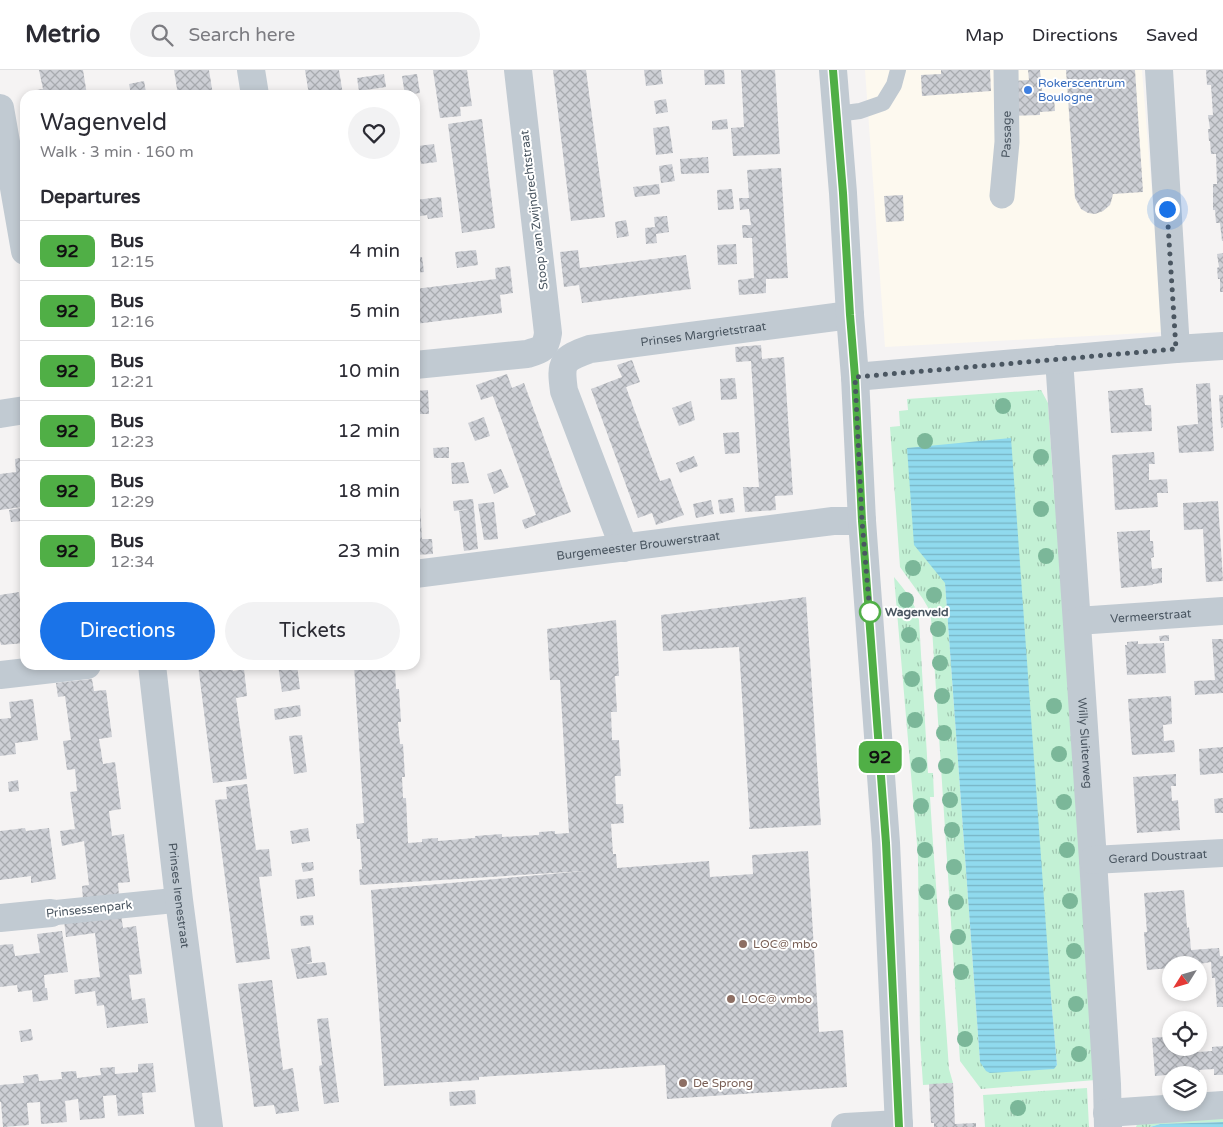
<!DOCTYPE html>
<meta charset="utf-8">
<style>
:root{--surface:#fff;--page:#f2f2f3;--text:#2b2b33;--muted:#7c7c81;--line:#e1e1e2;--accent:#1a73e8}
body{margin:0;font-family:"Varela Round",sans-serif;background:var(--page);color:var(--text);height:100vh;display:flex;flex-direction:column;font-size:19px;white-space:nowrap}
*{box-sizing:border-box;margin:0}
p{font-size:16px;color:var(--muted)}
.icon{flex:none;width:28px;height:28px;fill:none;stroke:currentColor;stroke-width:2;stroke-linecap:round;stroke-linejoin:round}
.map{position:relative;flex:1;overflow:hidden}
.details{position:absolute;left:20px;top:20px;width:400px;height:580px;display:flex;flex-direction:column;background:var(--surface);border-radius:15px;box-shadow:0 2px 8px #0003}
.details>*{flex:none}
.badge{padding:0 10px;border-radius:8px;font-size:18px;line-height:32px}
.needle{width:32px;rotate:233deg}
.tools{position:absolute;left:1162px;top:886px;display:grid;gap:10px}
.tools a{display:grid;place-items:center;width:45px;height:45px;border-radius:50%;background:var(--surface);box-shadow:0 2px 8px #0003;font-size:25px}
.you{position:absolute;width:25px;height:25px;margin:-12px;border:4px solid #fff;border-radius:50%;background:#1a73e8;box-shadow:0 0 0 8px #1a73e833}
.map>.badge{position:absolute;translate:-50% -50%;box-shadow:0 0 0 2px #fff}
h2{padding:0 20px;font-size:19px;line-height:45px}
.round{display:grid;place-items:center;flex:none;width:52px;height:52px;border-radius:26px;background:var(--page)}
.headline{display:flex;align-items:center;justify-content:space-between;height:85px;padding:0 20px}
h1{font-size:24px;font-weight:600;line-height:38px}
.cta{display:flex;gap:10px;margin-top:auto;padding:10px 20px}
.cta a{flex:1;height:58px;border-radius:30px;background:var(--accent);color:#fff;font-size:20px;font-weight:600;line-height:58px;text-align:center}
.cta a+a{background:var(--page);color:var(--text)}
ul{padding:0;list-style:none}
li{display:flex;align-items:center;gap:15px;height:60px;padding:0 20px;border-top:1px solid var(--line)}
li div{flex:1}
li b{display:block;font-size:19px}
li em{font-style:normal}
li .badge{min-width:55px;font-weight:700;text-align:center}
header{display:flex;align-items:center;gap:30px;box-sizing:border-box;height:70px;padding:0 25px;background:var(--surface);border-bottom:1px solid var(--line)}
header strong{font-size:24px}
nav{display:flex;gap:28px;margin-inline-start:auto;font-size:18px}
.search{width:350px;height:45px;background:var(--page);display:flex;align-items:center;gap:12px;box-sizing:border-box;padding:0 18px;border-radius:28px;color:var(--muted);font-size:19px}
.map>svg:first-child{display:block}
</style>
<header>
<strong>Metrio</strong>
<div class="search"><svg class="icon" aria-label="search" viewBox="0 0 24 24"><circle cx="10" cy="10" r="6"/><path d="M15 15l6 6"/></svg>Search here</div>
<nav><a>Map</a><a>Directions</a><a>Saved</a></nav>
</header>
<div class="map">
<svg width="1223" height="1057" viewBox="0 0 1223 1057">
<defs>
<pattern id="grass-tufts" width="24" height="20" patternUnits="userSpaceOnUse" patternTransform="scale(1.25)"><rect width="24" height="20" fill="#c3f1d5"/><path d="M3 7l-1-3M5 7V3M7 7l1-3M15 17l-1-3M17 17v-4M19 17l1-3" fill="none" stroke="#a0c6b0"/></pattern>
<pattern id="water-rules" width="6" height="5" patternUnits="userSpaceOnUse" patternTransform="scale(1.25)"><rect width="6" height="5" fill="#90daee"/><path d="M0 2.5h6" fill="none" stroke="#78b4c4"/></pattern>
<pattern id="building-cross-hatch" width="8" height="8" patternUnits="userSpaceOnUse" patternTransform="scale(1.25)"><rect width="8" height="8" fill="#cdcfd5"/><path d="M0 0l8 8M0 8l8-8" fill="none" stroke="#a8abb0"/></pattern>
</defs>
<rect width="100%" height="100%" fill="#f5f3f3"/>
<path fill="#fdf9ef" d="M 865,0 L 1142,0 L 1163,262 L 885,277 Z"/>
<path fill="url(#grass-tufts)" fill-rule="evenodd" d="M 1041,320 L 1048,333 L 1054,424 L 1062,431 L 1096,1010 L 981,1019 L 960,991 L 932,558 L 930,541 L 923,529 L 900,497 L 890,357 L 900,356 L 899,341 L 908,340 L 907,329 ZM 945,513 L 1051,927 L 1057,995 L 1053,999 L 980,992 Z
M 894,507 C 905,520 916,534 919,550 L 928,703 L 933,703 L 934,727 L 930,727 L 932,759 L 949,999 L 953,1013 L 923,1015 L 920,969 L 918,786 Z
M 1087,1018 L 1089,1057 L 985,1057 L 983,1025 Z
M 1223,1044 L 1223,1052 L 1160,1054 L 1150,1057 L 1136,1057 L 1139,1049 Z"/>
<path fill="url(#water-rules)" d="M 1011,368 L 1051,927 L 1057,995 L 1054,999 L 990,1003 L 986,1001 L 980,992 L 945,513 L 914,475 L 907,378 Z
M 1223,1052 L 1223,1057 L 1150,1057 L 1160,1054 Z"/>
<path fill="url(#building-cross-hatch)" d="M 39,0 L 83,0 L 87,25 L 32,25 L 31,21 L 43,19 Z
M 174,0 L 209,0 L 213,25 L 178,25 Z
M 305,0 L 339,0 L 343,25 L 309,25 Z
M 433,0 L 467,0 L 472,36 L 460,37 L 461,46 L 440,48 Z
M 553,0 L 586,0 L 605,147 L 571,151 Z
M 644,0 L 661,0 L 663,14 L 646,16 Z
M 704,0 L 724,0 L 725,14 L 705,15 Z
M 741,0 L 775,0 L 780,84 L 733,86 L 731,58 L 744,57 Z
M 941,0 L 990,0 L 991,21 L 922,26 L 921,5 L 941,4 Z
M 1028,0 L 1040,0 L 1043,29 L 1054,28 L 1055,41 L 1040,42 L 1040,45 L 1011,46 L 1009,11 L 1029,10 Z
M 1066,0 L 1135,0 L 1143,122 L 1113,124 L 1111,132 L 1110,135 L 1103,141 L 1095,144 L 1088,143 L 1081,139 L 1075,128 Z
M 1206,0 L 1223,0 L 1223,171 L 1222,171 L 1220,153 L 1216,153 L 1215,140 L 1213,140 L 1213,114 L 1217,114 L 1216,84 L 1211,84 L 1210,71 L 1209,71 L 1208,59 L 1210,59 L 1208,45 L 1213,45 L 1211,15 L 1207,15 Z
M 384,4 L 386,17 L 359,21 L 357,8 Z
M 417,4 L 420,23 L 405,25 L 402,6 Z
M 144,11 L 146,22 L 131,24 L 129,14 Z
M 666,29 L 668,42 L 656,44 L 654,31 Z
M 482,49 L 495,158 L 462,163 L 448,54 Z
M 727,49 L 728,59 L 712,60 L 712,51 Z
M 669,56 L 673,83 L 656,85 L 653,58 Z
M 434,74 L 437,92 L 421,94 L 418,76 Z
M 708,87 L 709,103 L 681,104 L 680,89 Z
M 672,94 L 675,111 L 661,113 L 659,96 Z
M 781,98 L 788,208 L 766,209 L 766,223 L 739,225 L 738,210 L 754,208 L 752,168 L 743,168 L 742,155 L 751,155 L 749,139 L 740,140 L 739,128 L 749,128 L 747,100 Z
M 659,114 L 660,124 L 635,127 L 633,117 Z
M 732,119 L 734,139 L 718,140 L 717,120 Z
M 903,125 L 904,151 L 886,152 L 884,126 Z
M 441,127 L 443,147 L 428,149 L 427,145 L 415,147 L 415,130 Z
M 667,146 L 669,162 L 656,164 L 657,173 L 646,174 L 645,158 L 655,157 L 654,147 Z
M 626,150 L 629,166 L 617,168 L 615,152 Z
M 736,174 L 737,194 L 718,195 L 717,175 Z
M 476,180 L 478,195 L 457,198 L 455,182 Z
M 578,180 L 580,198 L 686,185 L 691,219 L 582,233 L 579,215 L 564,217 L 560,182 Z
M 1223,183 L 1223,222 L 1220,222 L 1220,209 L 1218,209 L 1217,198 L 1219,197 L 1217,184 Z
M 415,187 L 422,187 L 424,202 L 415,203 Z
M 510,196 L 513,223 L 500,225 L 502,243 L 415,254 L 415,219 L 496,209 L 495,198 Z
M 761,275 L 762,289 L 784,287 L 793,425 L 775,426 L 776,440 L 745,442 L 743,417 L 759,417 L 751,291 L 736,292 L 735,277 Z
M 632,290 L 640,312 L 626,317 L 660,411 L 670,408 L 684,445 L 656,455 L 652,443 L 638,448 L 591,319 L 622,307 L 617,295 Z
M 507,304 L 512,318 L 524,313 L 571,442 L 525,459 L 522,450 L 536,445 L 493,326 L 481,330 L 476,315 Z
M 735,308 L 737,329 L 721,330 L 720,309 Z
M 1210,313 L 1214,381 L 1179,383 L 1177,356 L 1198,354 L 1196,314 Z
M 1143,318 L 1145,335 L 1151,335 L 1152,361 L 1111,363 L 1108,321 Z
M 428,320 L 429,344 L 415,344 L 415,321 Z
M 1219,325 L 1223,325 L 1223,357 L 1221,358 Z
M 691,331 L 695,350 L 679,356 L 672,338 Z
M 484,347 L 490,366 L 475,371 L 468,353 Z
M 739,362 L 740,383 L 725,384 L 723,363 Z
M 416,369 L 422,469 L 432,469 L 433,484 L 415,485 L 415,370 Z
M 449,377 L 449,388 L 434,388 L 433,378 Z
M 1154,382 L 1155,394 L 1149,394 L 1149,410 L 1167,409 L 1168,423 L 1157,423 L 1158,437 L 1115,440 L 1112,385 Z
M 694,386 L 698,396 L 680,403 L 676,393 Z
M 25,387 L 25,429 L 21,430 L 22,437 L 0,440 L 0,404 L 16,402 L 15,389 Z
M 464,392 L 469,413 L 452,414 L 451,393 Z
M 501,399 L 509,417 L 494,424 L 487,404 Z
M 733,428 L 735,442 L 720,444 L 718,430 Z
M 473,429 L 478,479 L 464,481 L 459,441 L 468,439 L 454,441 L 453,431 Z
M 711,430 L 714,444 L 696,448 L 693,434 Z
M 1218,431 L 1223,511 L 1206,512 L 1203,459 L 1184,460 L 1183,433 Z
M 494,432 L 498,469 L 484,470 L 478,434 Z
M 21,438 L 22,451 L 11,452 L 9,440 Z
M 1150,460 L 1150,471 L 1153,471 L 1154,487 L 1151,488 L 1152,499 L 1162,498 L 1162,513 L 1153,514 L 1153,515 L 1121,518 L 1117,462 Z
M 19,522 L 25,573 L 1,575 L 0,571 L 0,525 Z
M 806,527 L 821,755 L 749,759 L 749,757 L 750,757 L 739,577 L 663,581 L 661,545 Z
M 616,550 L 619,606 L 615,606 L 617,642 L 611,642 L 612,670 L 619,670 L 621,706 L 615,706 L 616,734 L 623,734 L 624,753 L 611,754 L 613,784 L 616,784 L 617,798 L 709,791 L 710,807 L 753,804 L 752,785 L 808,781 L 819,962 L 843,960 L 847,1017 L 667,1029 L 665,995 L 479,1007 L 479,1010 L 384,1016 L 371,820 L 585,801 L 360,815 L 359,800 L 362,799 L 360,769 L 357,769 L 356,754 L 364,753 L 354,595 L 398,595 L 398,597 L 395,598 L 396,619 L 399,619 L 401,652 L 398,652 L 400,674 L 403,674 L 405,707 L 402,707 L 403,728 L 406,728 L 408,773 L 422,772 L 422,769 L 438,768 L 438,771 L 475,768 L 475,766 L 502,764 L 502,767 L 539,765 L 539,762 L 555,761 L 555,764 L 569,763 L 560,610 L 550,610 L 547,559 Z
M 1169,565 L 1169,571 L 1160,571 L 1159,566 Z
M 1212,569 L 1223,569 L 1223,623 L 1195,625 L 1194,611 L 1215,610 Z
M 1138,571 L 1138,574 L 1164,573 L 1166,603 L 1127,605 L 1125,575 L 1127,575 L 1127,572 Z
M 198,595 L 232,595 L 233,601 L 244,599 L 247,626 L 236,628 L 247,709 L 213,713 Z
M 278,595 L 297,595 L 300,619 L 282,622 Z
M 92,609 L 94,621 L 106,620 L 112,667 L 99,669 L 101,681 L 103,694 L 115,692 L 121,739 L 109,741 L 112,766 L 124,764 L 130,812 L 118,813 L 119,826 L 83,830 L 82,816 L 89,815 L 84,771 L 62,776 L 60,761 L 75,759 L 70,722 L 77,721 L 75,699 L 67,700 L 63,671 L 71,670 L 65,626 L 58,627 L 56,613 Z
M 1171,626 L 1172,654 L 1163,655 L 1164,671 L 1174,670 L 1175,682 L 1132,685 L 1128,629 Z
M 33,629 L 38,670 L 15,673 L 16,684 L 0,686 L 0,649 L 11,648 L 9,632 Z
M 300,635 L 301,646 L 275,650 L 274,639 Z
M 302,665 L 307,702 L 294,704 L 289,666 Z
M 1223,677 L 1223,703 L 1200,705 L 1199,679 Z
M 1176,704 L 1176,716 L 1171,716 L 1172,731 L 1178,730 L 1180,760 L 1137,763 L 1133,707 Z
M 18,710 L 19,721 L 9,722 L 8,712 Z
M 247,714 L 256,780 L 269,779 L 272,806 L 259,807 L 270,889 L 236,893 L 215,730 L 227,729 L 226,717 Z
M 1223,728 L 1223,743 L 1215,743 L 1214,729 Z
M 25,758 L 26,761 L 49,758 L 56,809 L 31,813 L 31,806 L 0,810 L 0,761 Z
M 308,758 L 310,771 L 292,774 L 290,761 Z
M 313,792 L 314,800 L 303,802 L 301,793 Z
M 313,808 L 315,826 L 297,829 L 295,810 Z
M 1184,820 L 1187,858 L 1189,857 L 1191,880 L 1219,878 L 1220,886 L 1223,886 L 1223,937 L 1217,937 L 1215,908 L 1212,908 L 1211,892 L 1199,894 L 1199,895 L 1171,895 L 1171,898 L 1147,900 L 1144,862 L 1147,862 L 1144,823 Z
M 121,844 L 123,858 L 136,856 L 142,904 L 129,905 L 132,930 L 145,928 L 148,953 L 107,958 L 104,935 L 97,936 L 95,921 L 75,924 L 74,910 L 100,907 L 95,863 L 66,867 L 64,850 Z
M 313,845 L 314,855 L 301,856 L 300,846 Z
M 62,861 L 68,902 L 44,905 L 45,918 L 47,918 L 48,930 L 33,932 L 32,920 L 18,922 L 17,915 L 0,917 L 0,875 L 13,874 L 15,886 L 40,883 L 37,864 Z
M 310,876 L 312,892 L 305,894 L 325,892 L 327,905 L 297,909 L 291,879 Z
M 272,910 L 283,1000 L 293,998 L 299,1041 L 276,1044 L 274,1035 L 254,1037 L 238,914 Z
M 328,948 L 339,1032 L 324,1034 L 319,996 L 322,995 L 317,949 Z
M 31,959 L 33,970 L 21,972 L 19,961 Z
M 1171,966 L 1171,978 L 1197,978 L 1198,982 L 1212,981 L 1212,977 L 1223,976 L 1223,1005 L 1214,1005 L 1214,999 L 1199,1000 L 1200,1002 L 1155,1006 L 1152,968 Z
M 153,993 L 156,1022 L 142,1023 L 144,1044 L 118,1046 L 116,1025 L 103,1026 L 105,1048 L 80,1050 L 78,1029 L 65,1031 L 67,1052 L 41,1054 L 40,1032 L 27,1033 L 29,1055 L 3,1057 L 1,1032 L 0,1032 L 0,1015 L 24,1013 L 23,1006 L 38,1004 L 39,1011 L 62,1009 L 61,1002 L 76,1001 L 77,1008 L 101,1005 L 100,998 L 115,997 L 115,1004 L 138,1002 L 138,994 Z
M 953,1013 L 955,1054 L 976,1053 L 976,1057 L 934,1057 L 934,1053 L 931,1053 L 929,1014 Z
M 475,1020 L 476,1034 L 450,1036 L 449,1022 Z"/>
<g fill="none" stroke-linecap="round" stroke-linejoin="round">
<path stroke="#c1cad2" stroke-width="16" d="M 837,44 L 860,41 L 883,33 L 894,15 L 898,0"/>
<g stroke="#c1cad2" stroke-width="25">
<path id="s1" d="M 1002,126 L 1007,72 L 1006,0"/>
<path d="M 51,843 L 179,830"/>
</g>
<g stroke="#c1cad2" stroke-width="28">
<path d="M 251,0 L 255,25"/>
<path d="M 1159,0 L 1176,279"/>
<path d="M 0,38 L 25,181"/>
<path id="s2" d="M 1059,289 L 1093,790 L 1107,1014 L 1108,1057"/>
<path d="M 415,295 L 527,284 C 541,280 546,279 548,263 L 518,0"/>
<path d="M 855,307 L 1176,279 L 1223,276"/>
<path d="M 0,344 L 25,340"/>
<path id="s3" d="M 624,478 L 564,321 C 560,292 562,289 590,279 L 850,245"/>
<path id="s4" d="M 415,504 L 833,451 L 862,451"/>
<path id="s5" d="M 1077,551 L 1223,541"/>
<path id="s6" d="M 152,595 L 179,830 L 209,1057"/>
<path d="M 0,605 L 87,595"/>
<path id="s7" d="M 1093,790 L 1223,783"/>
<path d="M 0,848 L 51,843"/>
<path d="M 1107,1043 L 1223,1035"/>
<path d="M 845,1057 L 899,1054"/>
</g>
<path stroke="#c1cad2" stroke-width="28" d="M 833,0 L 843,123 L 850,245 L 855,307 L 862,451 L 886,773 L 899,1057"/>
</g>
<g fill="#7bb799">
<circle cx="1003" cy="336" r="8"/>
<circle cx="925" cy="371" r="8"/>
<circle cx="1041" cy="387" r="8"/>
<circle cx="1041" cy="439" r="8"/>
<circle cx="1046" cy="486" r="8"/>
<circle cx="913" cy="498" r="8"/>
<circle cx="934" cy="525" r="8"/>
<circle cx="906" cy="530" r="8"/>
<circle cx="938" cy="559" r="8"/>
<circle cx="909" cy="565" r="8"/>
<circle cx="940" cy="593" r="8"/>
<circle cx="912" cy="609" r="8"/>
<circle cx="942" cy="626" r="8"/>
<circle cx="1054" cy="636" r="8"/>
<circle cx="915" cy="650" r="8"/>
<circle cx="944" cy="663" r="8"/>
<circle cx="1059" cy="684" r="8"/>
<circle cx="919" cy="695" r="8"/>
<circle cx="946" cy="696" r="8"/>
<circle cx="950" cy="730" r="8"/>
<circle cx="1064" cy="732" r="8"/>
<circle cx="921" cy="736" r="8"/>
<circle cx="952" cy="760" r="8"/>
<circle cx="925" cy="780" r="8"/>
<circle cx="1067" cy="780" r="8"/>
<circle cx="954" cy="797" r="8"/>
<circle cx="927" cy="822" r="8"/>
<circle cx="1070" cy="831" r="8"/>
<circle cx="956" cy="832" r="8"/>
<circle cx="958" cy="867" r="8"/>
<circle cx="1074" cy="881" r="8"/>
<circle cx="961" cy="902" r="8"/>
<circle cx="1076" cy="934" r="8"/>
<circle cx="965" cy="969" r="8"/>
<circle cx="1079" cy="984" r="8"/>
<circle cx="1018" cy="1038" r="8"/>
</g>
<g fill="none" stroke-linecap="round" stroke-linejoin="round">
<defs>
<path id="line" d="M 833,0 L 843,123 L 850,245 L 855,307 L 862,451 L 886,773 L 899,1057"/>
</defs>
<use href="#line" stroke="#fff" stroke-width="11"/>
<use href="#line" stroke="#50af46" stroke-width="8"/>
<path stroke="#4a5661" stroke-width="5" stroke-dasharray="0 9" d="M 870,542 L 870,544 L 862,451 L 855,307 L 1176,279 L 1167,139"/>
</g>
<circle fill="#3f7fe0" stroke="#fff" stroke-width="2" cx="1028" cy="20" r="5"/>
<circle fill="#fff" stroke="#50af46" stroke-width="2.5" cx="870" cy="542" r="10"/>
<g fill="#8d6e63" stroke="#fff" stroke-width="2">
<circle cx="743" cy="874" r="5"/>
<circle cx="731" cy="929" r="5"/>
<circle cx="683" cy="1013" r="5"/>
</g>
<g text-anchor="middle" stroke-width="4" stroke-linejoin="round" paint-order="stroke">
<g font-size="12" fill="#366cbe" stroke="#fff" text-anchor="start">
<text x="1038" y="17">Rokerscentrum<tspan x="1038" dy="14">Boulogne</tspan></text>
</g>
<g font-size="12" fill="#4a5661" stroke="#fff">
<text dy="4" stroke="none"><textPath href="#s1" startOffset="62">Passage</textPath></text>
<text transform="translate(534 140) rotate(-97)" y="4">Stoop van Zwijndrechtstraat</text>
<text dy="4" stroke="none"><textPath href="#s3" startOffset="340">Prinses Margrietstraat</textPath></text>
<text dy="4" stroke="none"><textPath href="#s4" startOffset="225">Burgemeester Brouwerstraat</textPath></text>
<text dy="4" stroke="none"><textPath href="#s5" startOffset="74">Vermeerstraat</textPath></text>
<text dy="4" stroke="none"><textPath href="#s2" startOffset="385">Willy Sluiterweg</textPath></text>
<text dy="4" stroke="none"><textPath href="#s7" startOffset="65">Gerard Doustraat</textPath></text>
<text dy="4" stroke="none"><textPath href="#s6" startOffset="232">Prinses Irenestraat</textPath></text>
<text transform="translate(89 839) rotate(-6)" y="4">Prinsessenpark</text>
</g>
<g font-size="12" font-weight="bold" fill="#4a5661" stroke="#fff" text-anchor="start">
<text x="885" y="546">Wagenveld</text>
</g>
<g font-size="12" fill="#785e54" stroke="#fff" text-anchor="start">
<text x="753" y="878">LOC@ mbo</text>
<text x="741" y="933">LOC@ vmbo</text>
<text x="693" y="1017">De Sprong</text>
</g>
</g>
</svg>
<div class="tools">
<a><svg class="needle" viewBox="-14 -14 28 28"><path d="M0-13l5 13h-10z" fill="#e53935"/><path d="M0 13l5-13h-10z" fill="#7c7c81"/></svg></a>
<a><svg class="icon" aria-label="locate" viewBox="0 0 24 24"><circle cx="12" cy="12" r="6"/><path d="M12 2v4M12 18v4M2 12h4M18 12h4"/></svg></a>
<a><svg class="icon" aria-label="layers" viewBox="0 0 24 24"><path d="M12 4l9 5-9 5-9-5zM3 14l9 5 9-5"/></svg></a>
</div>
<div class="you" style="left:1167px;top:139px"></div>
<b class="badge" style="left:880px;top:687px;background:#50af46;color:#111">92</b>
<section class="details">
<div class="headline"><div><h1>Wagenveld</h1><p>Walk · 3 min · 160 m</p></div><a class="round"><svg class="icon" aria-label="heart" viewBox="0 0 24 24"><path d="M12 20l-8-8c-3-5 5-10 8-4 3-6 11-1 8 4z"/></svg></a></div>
<h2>Departures</h2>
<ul>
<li><span class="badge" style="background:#50af46;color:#111">92</span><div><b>Bus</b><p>12:15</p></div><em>4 min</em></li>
<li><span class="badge" style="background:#50af46;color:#111">92</span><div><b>Bus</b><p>12:16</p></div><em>5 min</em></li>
<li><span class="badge" style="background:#50af46;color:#111">92</span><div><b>Bus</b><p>12:21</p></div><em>10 min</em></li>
<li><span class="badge" style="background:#50af46;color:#111">92</span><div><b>Bus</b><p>12:23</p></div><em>12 min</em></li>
<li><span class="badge" style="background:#50af46;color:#111">92</span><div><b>Bus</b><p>12:29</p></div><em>18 min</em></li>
<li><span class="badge" style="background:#50af46;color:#111">92</span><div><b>Bus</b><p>12:34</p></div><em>23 min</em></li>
</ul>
<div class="cta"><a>Directions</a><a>Tickets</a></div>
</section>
</div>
